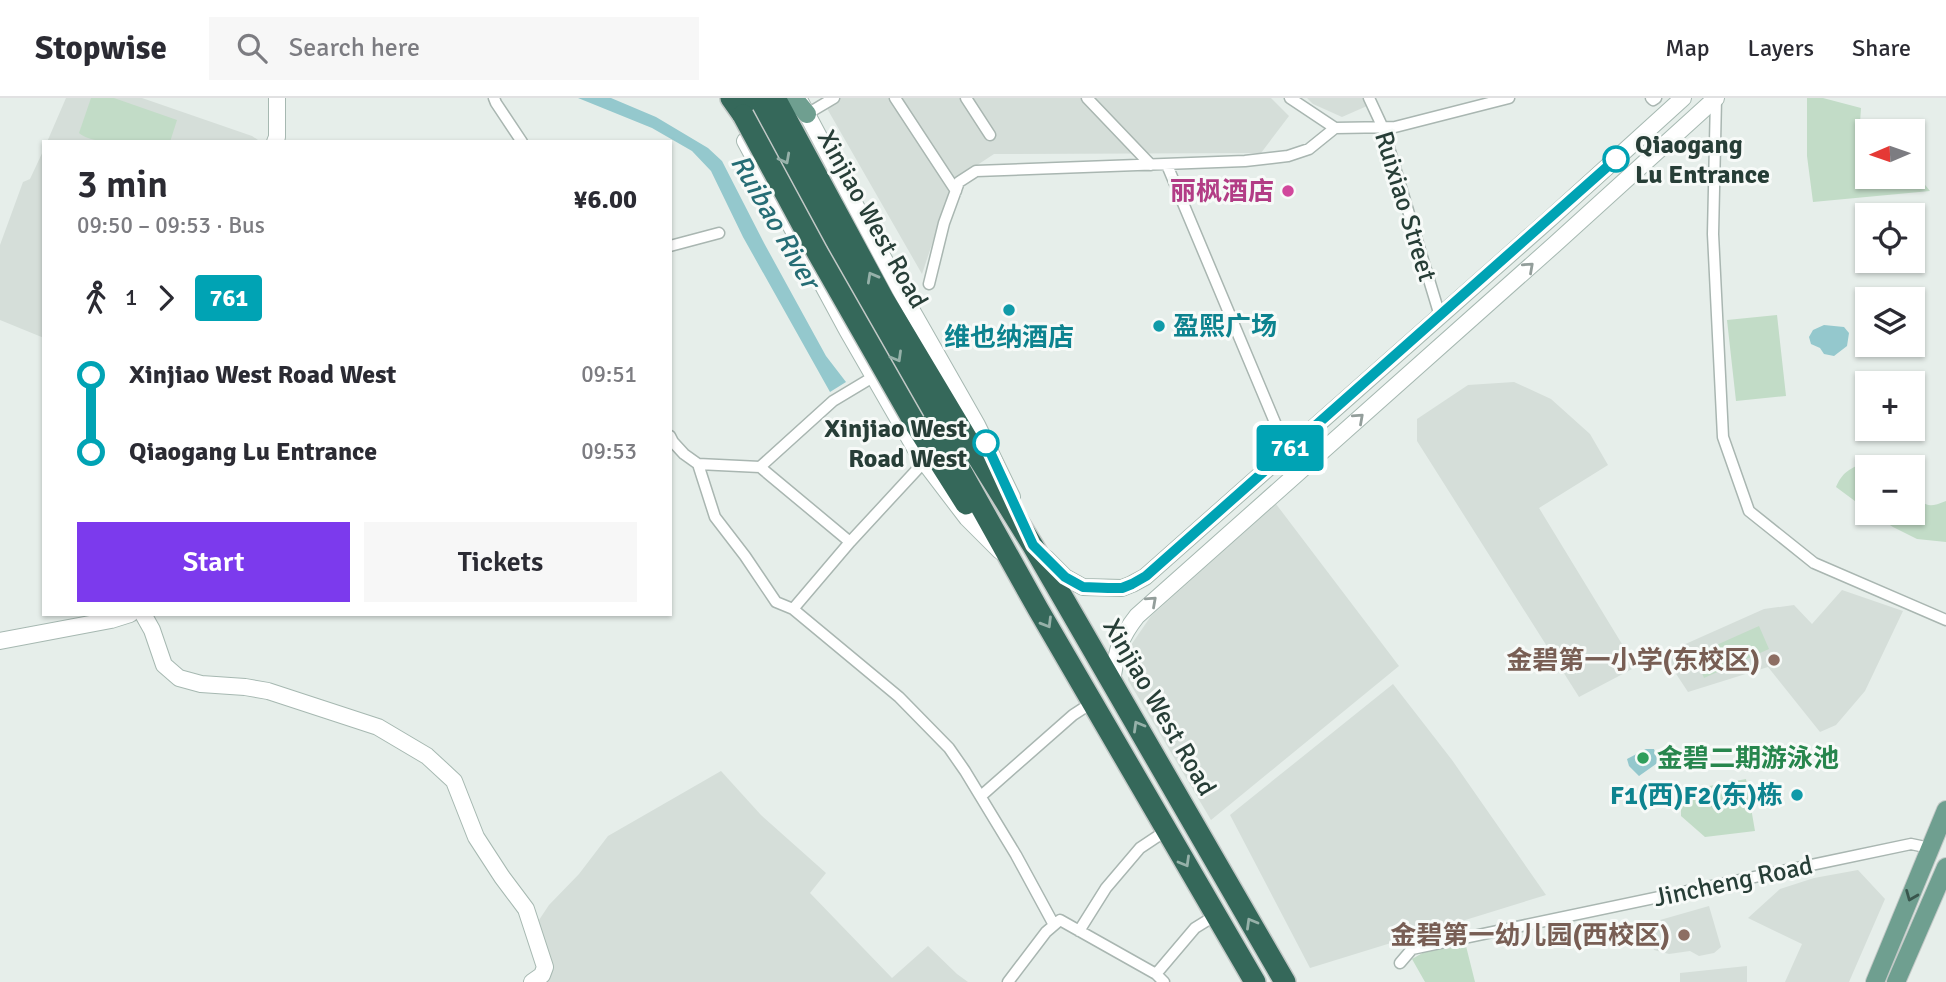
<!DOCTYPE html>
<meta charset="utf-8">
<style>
:root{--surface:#fff;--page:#f7f7f7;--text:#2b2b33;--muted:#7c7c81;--line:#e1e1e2;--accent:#7c3aed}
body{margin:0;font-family:Signika,"Noto Sans SC",sans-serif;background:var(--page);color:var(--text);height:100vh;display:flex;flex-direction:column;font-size:26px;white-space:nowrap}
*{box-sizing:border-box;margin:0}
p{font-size:23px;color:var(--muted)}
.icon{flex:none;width:38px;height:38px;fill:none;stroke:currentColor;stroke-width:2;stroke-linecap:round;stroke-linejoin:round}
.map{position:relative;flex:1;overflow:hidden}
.details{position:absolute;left:42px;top:42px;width:630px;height:476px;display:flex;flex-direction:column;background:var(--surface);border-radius:0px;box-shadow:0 2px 5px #0004}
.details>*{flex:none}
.badge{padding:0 14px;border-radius:5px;font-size:24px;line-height:46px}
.needle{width:46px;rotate:268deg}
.fabs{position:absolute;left:1855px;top:21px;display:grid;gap:14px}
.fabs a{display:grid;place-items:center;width:70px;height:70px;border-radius:0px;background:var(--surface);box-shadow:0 2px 5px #0004;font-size:35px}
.map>.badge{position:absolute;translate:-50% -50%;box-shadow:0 0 0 4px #fff}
.legs{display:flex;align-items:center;gap:10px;height:77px;padding:0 35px;font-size:23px}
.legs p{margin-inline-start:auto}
.summary{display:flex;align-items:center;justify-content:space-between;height:119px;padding:0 35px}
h1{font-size:38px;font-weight:600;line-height:52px}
.button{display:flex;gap:14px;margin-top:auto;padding:14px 35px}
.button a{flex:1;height:80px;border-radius:0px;background:var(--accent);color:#fff;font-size:28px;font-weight:600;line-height:80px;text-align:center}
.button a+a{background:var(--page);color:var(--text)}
ul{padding:0 35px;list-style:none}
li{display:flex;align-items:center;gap:24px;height:77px;font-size:26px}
li i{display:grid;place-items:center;width:10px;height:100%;margin:0 9px;background:currentColor}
li i::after{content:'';width:18px;height:18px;margin:-9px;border:5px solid;border-radius:50%;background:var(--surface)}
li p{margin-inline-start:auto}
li:first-child i{background:linear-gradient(#0000 50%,currentColor 0)}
li:last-child i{background:linear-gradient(currentColor 50%,#0000 0)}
header{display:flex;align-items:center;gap:42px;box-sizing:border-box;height:98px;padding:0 35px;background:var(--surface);border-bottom:2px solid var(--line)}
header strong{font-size:33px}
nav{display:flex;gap:38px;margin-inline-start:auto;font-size:24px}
.search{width:490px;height:63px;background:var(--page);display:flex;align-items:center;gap:18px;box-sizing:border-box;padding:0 24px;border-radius:0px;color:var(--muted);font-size:26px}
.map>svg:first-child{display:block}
</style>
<header>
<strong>Stopwise</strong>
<div class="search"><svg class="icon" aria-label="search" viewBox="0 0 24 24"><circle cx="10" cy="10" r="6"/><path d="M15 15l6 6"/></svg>Search here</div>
<nav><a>Map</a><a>Layers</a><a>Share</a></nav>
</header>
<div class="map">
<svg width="1946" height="884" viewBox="0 0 1946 884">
<rect width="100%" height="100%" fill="#e6eeea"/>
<path fill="#d5ded9" d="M 66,0 L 142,0 L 252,38 L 261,44 L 47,44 Z
M 821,0 L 1271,0 L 1289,18 L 1261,55 L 994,56 L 953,83 L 922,176 Z
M 1307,0 L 1363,0 L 1367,8 L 1342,19 L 1313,6 Z
M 44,51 L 44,240 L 0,222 L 0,147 L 23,84 L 30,81 Z
M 1514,284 L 1551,301 L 1590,336 L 1608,367 L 1539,410 L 1636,569 L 1579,599 L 1417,343 L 1417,321 L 1468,287 Z
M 1276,406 L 1399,568 L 1211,722 L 1128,582 L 1129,550 L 1151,518 Z
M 1842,492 L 1903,513 L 1865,593 L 1836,627 L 1820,634 L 1768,569 L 1688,594 L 1663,556 L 1764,511 L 1794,507 L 1812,526 Z
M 1393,586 L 1452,662 L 1546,797 L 1310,870 L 1230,717 Z
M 721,673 L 761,717 L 826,775 L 810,795 L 892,880 L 928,848 L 957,876 L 968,884 L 541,884 L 550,878 L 539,822 L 549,807 L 579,776 L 608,738 Z
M 1858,772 L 1885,801 L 1849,884 L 1785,884 L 1802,846 L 1748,820 L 1780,791 L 1814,780 Z
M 1709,808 L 1721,849 L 1714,855 L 1699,858 L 1690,853 L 1669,856 L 1654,852 L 1646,826 Z
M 1747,868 L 1747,884 L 1680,884 L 1680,875 Z"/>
<path fill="#c2dcc7" d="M 91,0 L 114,0 L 177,22 L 170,44 C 148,44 95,49 79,35 Z
M 1807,0 L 1823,0 L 1861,10 L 1860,25 L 1867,40 L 1867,79 L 1913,79 L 1913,72 L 1930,93 L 1813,104 L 1807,58 Z
M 1777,217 L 1786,298 L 1736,303 L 1727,222 Z
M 1863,365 L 1877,369 L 1867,369 L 1867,412 L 1836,389 C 1842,375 1849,371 1863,365 Z
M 1913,392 C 1924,408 1927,411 1946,403 L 1946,444 L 1917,441 L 1893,429 L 1871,415 L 1913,415 Z
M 1759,528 L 1769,551 L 1704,580 L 1694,557 Z
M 1746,681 L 1755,733 L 1705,739 L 1681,718 L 1681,699 L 1699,690 Z
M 1466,848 L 1475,884 L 1425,884 L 1412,861 L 1426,853 Z"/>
<path fill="#94c8cd" d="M 578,0 L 611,0 L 656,19 L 708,50 L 722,63 L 764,145 L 826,258 L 846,284 L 830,294 L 743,139 L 711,73 L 692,53 L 652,30 Z
M 1824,227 L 1844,229 L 1849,235 L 1847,248 L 1834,258 L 1824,256 L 1820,250 L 1811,246 L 1809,239 L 1813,232 Z
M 1646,651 L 1654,651 L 1657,661 L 1656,666 L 1639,678 L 1629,668 L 1627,661 Z"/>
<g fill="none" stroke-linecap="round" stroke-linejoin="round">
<defs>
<path id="street" d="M 494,0 L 496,5 L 522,44
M 895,0 L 956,93
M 966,0 L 990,37
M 1087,0 L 1151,67
M 1290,0 L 1335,30 L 1395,29 L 1509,0
M 1369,0 L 1383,30 L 1440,218
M 1651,0 L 1653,2 L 1656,0
M 1716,0 L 1713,136 L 1723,339 L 1749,413 L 1814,465 L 1946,522
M 807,16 L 834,0
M 1167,67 L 1287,353
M 670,148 L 719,135
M 929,186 L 944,125 L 959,84 L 976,73 L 1245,63 L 1288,58 L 1309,51 L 1335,30
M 670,338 L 673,344 L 684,356 L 698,366 L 715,419 L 745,458 L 776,504 L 793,511 L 899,599 L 949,650 L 965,673 L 1016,757 L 1054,827
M 698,366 L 760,369
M 760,369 L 833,303 L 873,279
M 760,369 L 850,444
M 793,511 L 850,444 L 924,364
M 981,698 L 1073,617 L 1093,604
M 1079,833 L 1106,790 L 1140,750 L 1167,732
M 1400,865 L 1412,851 L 1911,746 L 1930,750
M 1156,876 L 1195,830 L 1216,817
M 1008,884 L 1046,834 L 1060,822 L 1156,876 L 1164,884"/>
<path id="secondary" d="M 801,5 L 903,197 L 977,327 L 1012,399
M 745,43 L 847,232 L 919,357 L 967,420 L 1000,453
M 275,44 L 277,39 L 277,0
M 1046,460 L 1065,479 L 1083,489 L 1122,490 L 1132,486 L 1145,479 L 1553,118 L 1683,0
M 143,516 L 152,532 L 164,567 L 179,580 L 201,586 L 245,589 L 268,593 L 378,629 L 427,658 L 454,683 L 476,739 L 502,779 L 526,811 L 545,869 L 542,877 L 532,884
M 0,543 L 111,522 L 130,516
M 1112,583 C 1117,554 1118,542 1137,518 L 1554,147 L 1716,0"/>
<path id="primary" d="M 794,0 L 807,16
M 1875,884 L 1946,712
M 1896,884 L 1946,769"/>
<path id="highway" d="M 731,0 L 743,17
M 754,0 L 830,144 L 914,289 L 1038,511 L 1255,884
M 775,0 L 884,202 L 976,356 L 1033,448 L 1285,884
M 914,324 L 966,406"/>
</defs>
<use href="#street" stroke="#a9b6b1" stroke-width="13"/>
<use href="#secondary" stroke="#a6b8b1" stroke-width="18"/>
<use href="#primary" stroke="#c3c9c7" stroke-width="20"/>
<use href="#highway" stroke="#c3c9c7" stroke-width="24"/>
<use href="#street" stroke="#fff" stroke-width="10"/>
<use href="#secondary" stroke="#fff" stroke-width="16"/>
<use href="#primary" stroke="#6f9f90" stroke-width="18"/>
<use href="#highway" stroke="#35685a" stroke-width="21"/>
<defs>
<path id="highway-bridge" d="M 743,17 L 817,154 L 914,324"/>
</defs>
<use href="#highway-bridge" stroke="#c3c9c7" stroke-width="24" stroke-linecap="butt"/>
<use href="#highway-bridge" stroke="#35685a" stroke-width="21"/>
</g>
<defs><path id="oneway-chevron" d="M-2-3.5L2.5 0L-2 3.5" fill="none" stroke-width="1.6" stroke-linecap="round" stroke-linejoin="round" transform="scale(1.75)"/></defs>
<g stroke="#96b1a9">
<use href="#oneway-chevron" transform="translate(785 61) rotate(62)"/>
<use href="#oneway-chevron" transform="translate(872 179) rotate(-119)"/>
<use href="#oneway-chevron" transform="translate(897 259) rotate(60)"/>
<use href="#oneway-chevron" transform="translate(1047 525) rotate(59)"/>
<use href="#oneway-chevron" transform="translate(1138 628) rotate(-120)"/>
<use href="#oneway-chevron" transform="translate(1185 764) rotate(60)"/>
<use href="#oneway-chevron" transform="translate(1251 825) rotate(-120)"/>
</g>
<g stroke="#939e9b">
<use href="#oneway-chevron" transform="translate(1529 169) rotate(-42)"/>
<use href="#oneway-chevron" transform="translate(1359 320) rotate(-42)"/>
<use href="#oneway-chevron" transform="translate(1152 503) rotate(-42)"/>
</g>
<use stroke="#39564d" href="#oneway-chevron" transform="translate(1911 798) rotate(112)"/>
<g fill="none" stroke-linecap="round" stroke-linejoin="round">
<defs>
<path id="line-1" d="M 986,345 L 1033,447 L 1065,479 L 1083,489 L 1108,490 L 1122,490 L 1132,486 L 1146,478 L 1616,61"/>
</defs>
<use href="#line-1" stroke="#fff" stroke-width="16"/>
<use href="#line-1" stroke="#00a3b4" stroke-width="10"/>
</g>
<g fill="#fff" stroke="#00a3b4" stroke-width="3.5">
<circle cx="1616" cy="61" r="12"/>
<circle cx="986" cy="345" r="12"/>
</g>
<circle fill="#d1479c" stroke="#f7faf8" stroke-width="2.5" cx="1288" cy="93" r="7"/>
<g fill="#0f9aa8" stroke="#f7faf8" stroke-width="2.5">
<circle cx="1009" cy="212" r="7"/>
<circle cx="1159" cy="228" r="7"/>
<circle cx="1797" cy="697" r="7"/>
</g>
<g fill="#8d6e63" stroke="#f7faf8" stroke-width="2.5">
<circle cx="1774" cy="562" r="7"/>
<circle cx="1684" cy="837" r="7"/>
</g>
<circle fill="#2e9e5b" stroke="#f7faf8" stroke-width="2.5" cx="1643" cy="660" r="7"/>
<g text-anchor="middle" stroke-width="6" stroke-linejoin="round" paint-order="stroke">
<g font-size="26" font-weight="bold" fill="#273e37" stroke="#f7faf8" text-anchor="start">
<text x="1635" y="55">Qiaogang<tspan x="1635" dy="30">Lu Entrance</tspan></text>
<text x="967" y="339" text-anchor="end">Xinjiao West<tspan x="967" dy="30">Road West</tspan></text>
</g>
<g font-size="26" font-weight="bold" fill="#b23c85" stroke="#f7faf8" text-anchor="end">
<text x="1274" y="102">丽枫酒店</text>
</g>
<g font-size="26" fill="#273e37" stroke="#f7faf8">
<text transform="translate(1406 108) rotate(73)" y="9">Ruixiao Street</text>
<text transform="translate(873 121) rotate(61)" y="9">Xinjiao West Road</text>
<text transform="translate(1160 609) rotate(60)" y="9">Xinjiao West Road</text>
<text transform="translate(1733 783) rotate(-12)" y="9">Jincheng Road</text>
</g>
<g font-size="26" font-weight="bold" fill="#0d838f" stroke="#f7faf8" text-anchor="start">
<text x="1173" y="237">盈熙广场</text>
<text x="1009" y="248" text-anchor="middle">维也纳酒店</text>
<text x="1783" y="706" text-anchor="end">F1(西)F2(东)栋</text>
</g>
<g font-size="26" font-weight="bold" fill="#785e54" stroke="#f7faf8" text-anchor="end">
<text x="1760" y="571">金碧第一小学(东校区)</text>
<text x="1670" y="846">金碧第一幼儿园(西校区)</text>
</g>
<g font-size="26" font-weight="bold" fill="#27864d" stroke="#f7faf8" text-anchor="start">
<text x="1657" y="669">金碧二期游泳池</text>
</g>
<g font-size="28" font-style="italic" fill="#266d75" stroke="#f7faf8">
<text transform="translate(776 123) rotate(60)" y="10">Ruibao River</text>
</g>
</g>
</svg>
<div class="fabs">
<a><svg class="needle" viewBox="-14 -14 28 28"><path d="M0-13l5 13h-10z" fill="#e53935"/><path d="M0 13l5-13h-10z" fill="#7c7c81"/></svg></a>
<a><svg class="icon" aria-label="locate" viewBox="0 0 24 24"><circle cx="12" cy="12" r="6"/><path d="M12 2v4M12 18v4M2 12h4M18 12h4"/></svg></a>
<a><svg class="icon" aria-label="layers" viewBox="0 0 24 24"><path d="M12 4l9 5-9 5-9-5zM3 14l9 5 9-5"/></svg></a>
<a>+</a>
<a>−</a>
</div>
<b class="badge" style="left:1290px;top:350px;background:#00a3b4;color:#fff">761</b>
<section class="details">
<div class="summary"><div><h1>3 min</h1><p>09:50 – 09:53 · Bus</p></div><b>¥6.00</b></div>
<div class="legs"><svg class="icon" aria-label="walk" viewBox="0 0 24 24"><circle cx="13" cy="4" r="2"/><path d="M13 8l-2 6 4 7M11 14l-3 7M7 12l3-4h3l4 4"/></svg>1<svg class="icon" aria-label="forward" viewBox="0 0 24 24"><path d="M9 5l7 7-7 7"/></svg><b class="badge" style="background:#00a3b4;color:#fff">761</b></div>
<ul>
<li><i style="color:#00a3b4"></i><b>Xinjiao West Road West</b><p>09:51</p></li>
<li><i style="color:#00a3b4"></i><b>Qiaogang Lu Entrance</b><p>09:53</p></li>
</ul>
<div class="button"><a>Start</a><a>Tickets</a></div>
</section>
</div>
